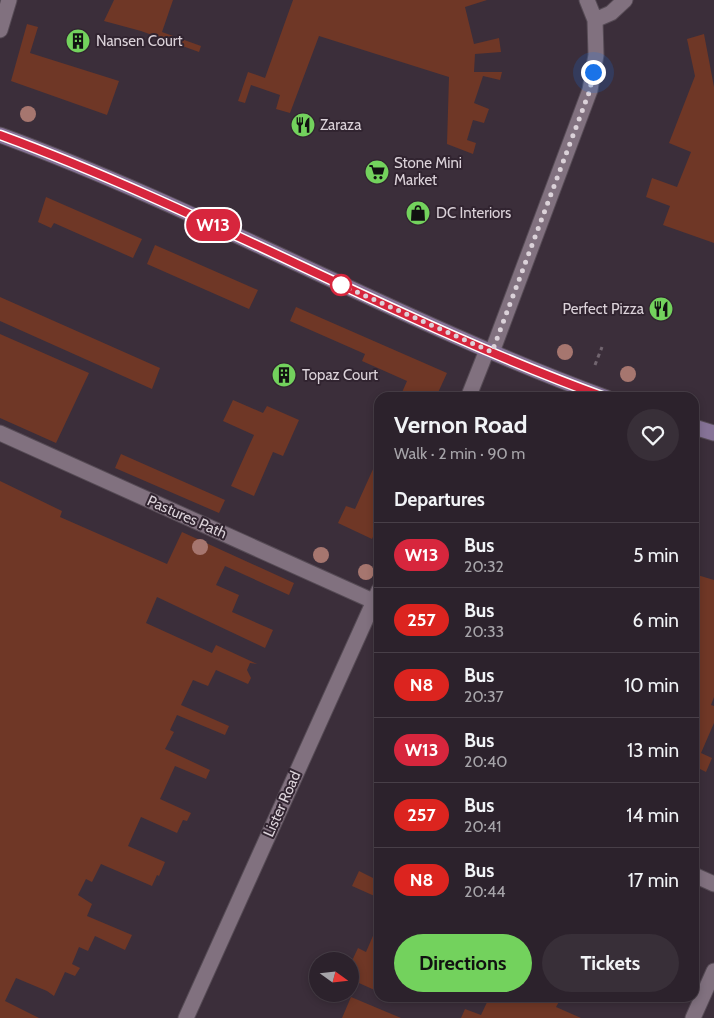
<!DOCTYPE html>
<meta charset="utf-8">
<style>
:root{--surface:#2c222c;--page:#382f38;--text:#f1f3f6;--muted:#a6a4a9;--line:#483f48;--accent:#73d25d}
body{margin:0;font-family:Cabin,sans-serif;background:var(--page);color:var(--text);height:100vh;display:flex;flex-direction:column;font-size:19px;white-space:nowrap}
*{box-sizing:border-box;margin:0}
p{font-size:16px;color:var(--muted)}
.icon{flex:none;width:28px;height:28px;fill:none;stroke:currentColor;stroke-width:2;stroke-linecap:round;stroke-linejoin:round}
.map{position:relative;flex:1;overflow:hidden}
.details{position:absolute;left:374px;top:392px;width:325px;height:610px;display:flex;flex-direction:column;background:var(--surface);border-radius:15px;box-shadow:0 2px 8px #0003,0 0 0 1px var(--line)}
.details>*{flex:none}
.badge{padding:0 10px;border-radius:16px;font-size:18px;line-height:32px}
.needle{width:32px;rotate:105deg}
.buttons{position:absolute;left:309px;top:952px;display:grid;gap:10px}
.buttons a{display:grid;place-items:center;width:50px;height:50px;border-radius:50%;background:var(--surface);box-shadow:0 2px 8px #0003,0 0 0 1px var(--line);font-size:25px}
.you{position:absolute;width:25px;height:25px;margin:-12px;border:4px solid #fff;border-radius:50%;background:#1a73e8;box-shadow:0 0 0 8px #1a73e833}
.map>.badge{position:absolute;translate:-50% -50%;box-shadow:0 0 0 2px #fff}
h2{padding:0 20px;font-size:19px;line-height:45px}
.round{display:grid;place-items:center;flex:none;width:52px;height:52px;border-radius:26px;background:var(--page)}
.overview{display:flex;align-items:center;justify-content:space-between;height:85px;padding:0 20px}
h1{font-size:24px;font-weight:700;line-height:38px}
.action{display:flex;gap:10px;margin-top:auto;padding:10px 20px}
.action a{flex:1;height:58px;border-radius:30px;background:var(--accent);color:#111;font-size:20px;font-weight:700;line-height:58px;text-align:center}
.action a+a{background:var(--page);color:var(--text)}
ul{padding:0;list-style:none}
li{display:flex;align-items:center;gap:15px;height:65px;padding:0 20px;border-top:1px solid var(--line)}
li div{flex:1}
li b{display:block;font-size:19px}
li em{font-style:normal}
li .badge{min-width:55px;font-weight:700;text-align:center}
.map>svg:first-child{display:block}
</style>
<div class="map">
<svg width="714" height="1018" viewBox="0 0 714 1018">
<rect width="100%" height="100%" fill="#3b2e3a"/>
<path fill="#6f3726" d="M 114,0 L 173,0 L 162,32 L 201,46 L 199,52 L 141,31 L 104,21 Z
M 293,0 L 487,0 L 465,7 L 474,44 L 499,38 L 501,52 L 475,54 L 474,72 L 502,72 L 500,80 L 483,76 L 474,103 L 489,109 L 484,123 L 473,120 L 467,140 L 476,143 L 473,154 L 447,144 L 449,77 L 319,36 L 290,113 L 276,109 L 280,95 L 251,85 L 245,103 L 238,101 L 248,72 L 265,78 Z
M 27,24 L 38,27 L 30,53 L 119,81 L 107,115 L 11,81 Z
M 704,34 L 714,87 L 714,243 L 663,225 L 670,206 L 646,197 L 652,178 L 677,187 L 691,152 L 669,143 L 695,76 L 687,39 Z
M 46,197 L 142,239 L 133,258 L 54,223 L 51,228 L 38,222 Z
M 155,245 L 258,290 L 249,309 L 147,264 Z
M 0,297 L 160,368 L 152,389 L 0,321 Z
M 296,307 L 447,373 L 436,397 L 400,397 L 407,381 L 362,361 L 365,354 L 290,321 Z
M 0,334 L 89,373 L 56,443 L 0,418 Z
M 233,400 L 263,413 L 267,406 L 299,420 L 283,456 L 273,452 L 254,496 L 231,486 L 254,435 L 223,421 Z
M 121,454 L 225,500 L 219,513 L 115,468 Z
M 379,456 L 379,524 L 372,539 L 338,523 L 346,506 L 355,509 Z
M 0,481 L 62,511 L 60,517 L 167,564 L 182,532 L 294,583 L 289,595 L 225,566 L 216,585 L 239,595 L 232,612 L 273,630 L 265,648 L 157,597 L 146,623 L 212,653 L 216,645 L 257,664 L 250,663 L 247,670 L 251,678 L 248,684 L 216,670 L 208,686 L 193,680 L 181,705 L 229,726 L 225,735 L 177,715 L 170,730 L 174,732 L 165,749 L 210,770 L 206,779 L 175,766 L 160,799 L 191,813 L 187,821 L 183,820 L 177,833 L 141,817 L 128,846 L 165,862 L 159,876 L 157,875 L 152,886 L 101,864 L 92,882 L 86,879 L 78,895 L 92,904 L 87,916 L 132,935 L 125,950 L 95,936 L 88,951 L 79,947 L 72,964 L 80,968 L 75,976 L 65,972 L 54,996 L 47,991 L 16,978 L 5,1001 L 39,1018 L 0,1018 Z
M 694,574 L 714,580 L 714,697 L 711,705 L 714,706 L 714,723 L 701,753 L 712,758 L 706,772 L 694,766 L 694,684 L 700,667 L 694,665 Z
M 359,871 L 379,881 L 379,898 L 352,886 Z
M 379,922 L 379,992 L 350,979 L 350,965 L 358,948 L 366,952 Z
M 351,997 L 401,1018 L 342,1018 Z
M 489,998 L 561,998 L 556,1007 L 581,1018 L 461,1018 L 465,1009 L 481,1015 Z"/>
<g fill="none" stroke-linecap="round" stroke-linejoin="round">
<defs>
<path id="lane" d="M 694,875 L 714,884"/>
<path id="street" d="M 587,0 L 595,20
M 0,30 L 9,0
M 492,352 L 590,90 L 596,55 L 595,20 L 611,13 L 625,0
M 468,398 L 487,350
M 0,433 L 373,601
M 186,1018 L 379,590
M 693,1018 L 714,971"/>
<path id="secondary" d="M 0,135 C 207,211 400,322 607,398
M 694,427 L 714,433"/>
</defs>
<use href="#lane" stroke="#564b55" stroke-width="17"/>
<use href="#street" stroke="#564b55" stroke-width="17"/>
<use href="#secondary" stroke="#564b55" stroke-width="17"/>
<path stroke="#71656f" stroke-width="3" stroke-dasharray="4 4" stroke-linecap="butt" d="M 595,365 L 602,347"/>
<use href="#lane" stroke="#81717f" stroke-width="15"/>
<use href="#street" stroke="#81717f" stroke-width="15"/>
<use href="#secondary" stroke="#867397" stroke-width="15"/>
</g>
<g fill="#a6766f">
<circle cx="28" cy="114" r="8"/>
<circle cx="565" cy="352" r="8"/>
<circle cx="628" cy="374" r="8"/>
<circle cx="200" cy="547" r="8"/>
<circle cx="321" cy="555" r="8"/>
<circle cx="366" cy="572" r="8"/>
</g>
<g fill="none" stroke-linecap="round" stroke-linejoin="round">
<defs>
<path id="line" d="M 0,135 C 207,211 399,323 607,398"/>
</defs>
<use href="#line" stroke="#fff" stroke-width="11"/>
<use href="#line" stroke="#d7263d" stroke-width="8"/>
<path stroke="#dbd2d9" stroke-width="5" stroke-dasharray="0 9" d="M 341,285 L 492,352 L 590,90 L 593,72"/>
</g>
<defs>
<symbol id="building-disc" viewBox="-11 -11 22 22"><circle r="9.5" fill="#73d25d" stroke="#312430"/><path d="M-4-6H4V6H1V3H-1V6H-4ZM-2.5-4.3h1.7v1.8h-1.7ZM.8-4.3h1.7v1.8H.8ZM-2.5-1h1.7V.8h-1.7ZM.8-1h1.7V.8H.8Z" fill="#111"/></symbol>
<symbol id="restaurant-disc" viewBox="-11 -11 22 22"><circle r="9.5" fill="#73d25d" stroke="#312430"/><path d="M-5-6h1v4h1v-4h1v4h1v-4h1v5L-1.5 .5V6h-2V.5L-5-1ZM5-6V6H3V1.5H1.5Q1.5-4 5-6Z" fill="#111"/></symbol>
<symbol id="supermarket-disc" viewBox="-11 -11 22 22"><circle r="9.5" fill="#73d25d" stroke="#312430"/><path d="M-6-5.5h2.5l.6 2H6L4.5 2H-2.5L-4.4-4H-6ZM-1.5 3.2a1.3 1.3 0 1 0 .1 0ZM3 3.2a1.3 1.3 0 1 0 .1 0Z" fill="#111"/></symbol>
<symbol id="shop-disc" viewBox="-11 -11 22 22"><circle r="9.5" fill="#73d25d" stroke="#312430"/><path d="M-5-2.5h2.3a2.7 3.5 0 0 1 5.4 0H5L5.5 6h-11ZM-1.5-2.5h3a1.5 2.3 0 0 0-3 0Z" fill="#111"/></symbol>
</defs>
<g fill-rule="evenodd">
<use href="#building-disc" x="64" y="27" width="28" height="28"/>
<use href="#restaurant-disc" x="289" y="111" width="28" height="28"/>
<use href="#supermarket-disc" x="363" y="158" width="28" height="28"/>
<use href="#shop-disc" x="404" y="199" width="28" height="28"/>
<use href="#restaurant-disc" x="647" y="295" width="28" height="28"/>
<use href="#building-disc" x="270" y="361" width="28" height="28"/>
</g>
<circle fill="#fff" stroke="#d7263d" stroke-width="2.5" cx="341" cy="285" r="10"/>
<g text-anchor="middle" stroke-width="4" stroke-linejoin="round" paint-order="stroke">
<g font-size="15" fill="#dbd2d9" stroke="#312430" text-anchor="start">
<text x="96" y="46">Nansen Court</text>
<text x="320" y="130">Zaraza</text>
<text x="394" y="168">Stone Mini<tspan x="394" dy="17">Market</tspan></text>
<text x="436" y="218">DC Interiors</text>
<text x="644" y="314" text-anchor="end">Perfect Pizza</text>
<text x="302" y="380">Topaz Court</text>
</g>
<g font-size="15" fill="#dbd2d9" stroke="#312430">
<text transform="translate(187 517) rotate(24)" y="5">Pastures Path</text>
<text transform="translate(282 804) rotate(-66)" y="5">Lister Road</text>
</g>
</g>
</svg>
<div class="buttons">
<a><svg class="needle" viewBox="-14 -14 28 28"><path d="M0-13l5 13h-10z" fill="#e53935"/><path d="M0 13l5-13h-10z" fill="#a6a4a9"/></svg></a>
</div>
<div class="you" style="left:593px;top:72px"></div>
<b class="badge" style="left:213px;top:225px;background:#d7263d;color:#fff">W13</b>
<section class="details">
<div class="overview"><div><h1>Vernon Road</h1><p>Walk · 2 min · 90 m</p></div><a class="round"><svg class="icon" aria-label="heart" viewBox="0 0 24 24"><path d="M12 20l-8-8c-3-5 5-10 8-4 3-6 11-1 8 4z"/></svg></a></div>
<h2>Departures</h2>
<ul>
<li><span class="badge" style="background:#d7263d;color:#fff">W13</span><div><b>Bus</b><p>20:32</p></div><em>5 min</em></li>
<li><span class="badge" style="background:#dc241f;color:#fff">257</span><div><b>Bus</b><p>20:33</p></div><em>6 min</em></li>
<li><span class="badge" style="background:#dc241f;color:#fff">N8</span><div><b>Bus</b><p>20:37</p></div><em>10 min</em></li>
<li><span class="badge" style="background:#d7263d;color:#fff">W13</span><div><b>Bus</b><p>20:40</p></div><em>13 min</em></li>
<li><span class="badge" style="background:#dc241f;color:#fff">257</span><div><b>Bus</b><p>20:41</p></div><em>14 min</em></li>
<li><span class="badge" style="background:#dc241f;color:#fff">N8</span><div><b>Bus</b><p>20:44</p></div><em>17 min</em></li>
</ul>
<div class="action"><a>Directions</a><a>Tickets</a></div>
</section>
</div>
